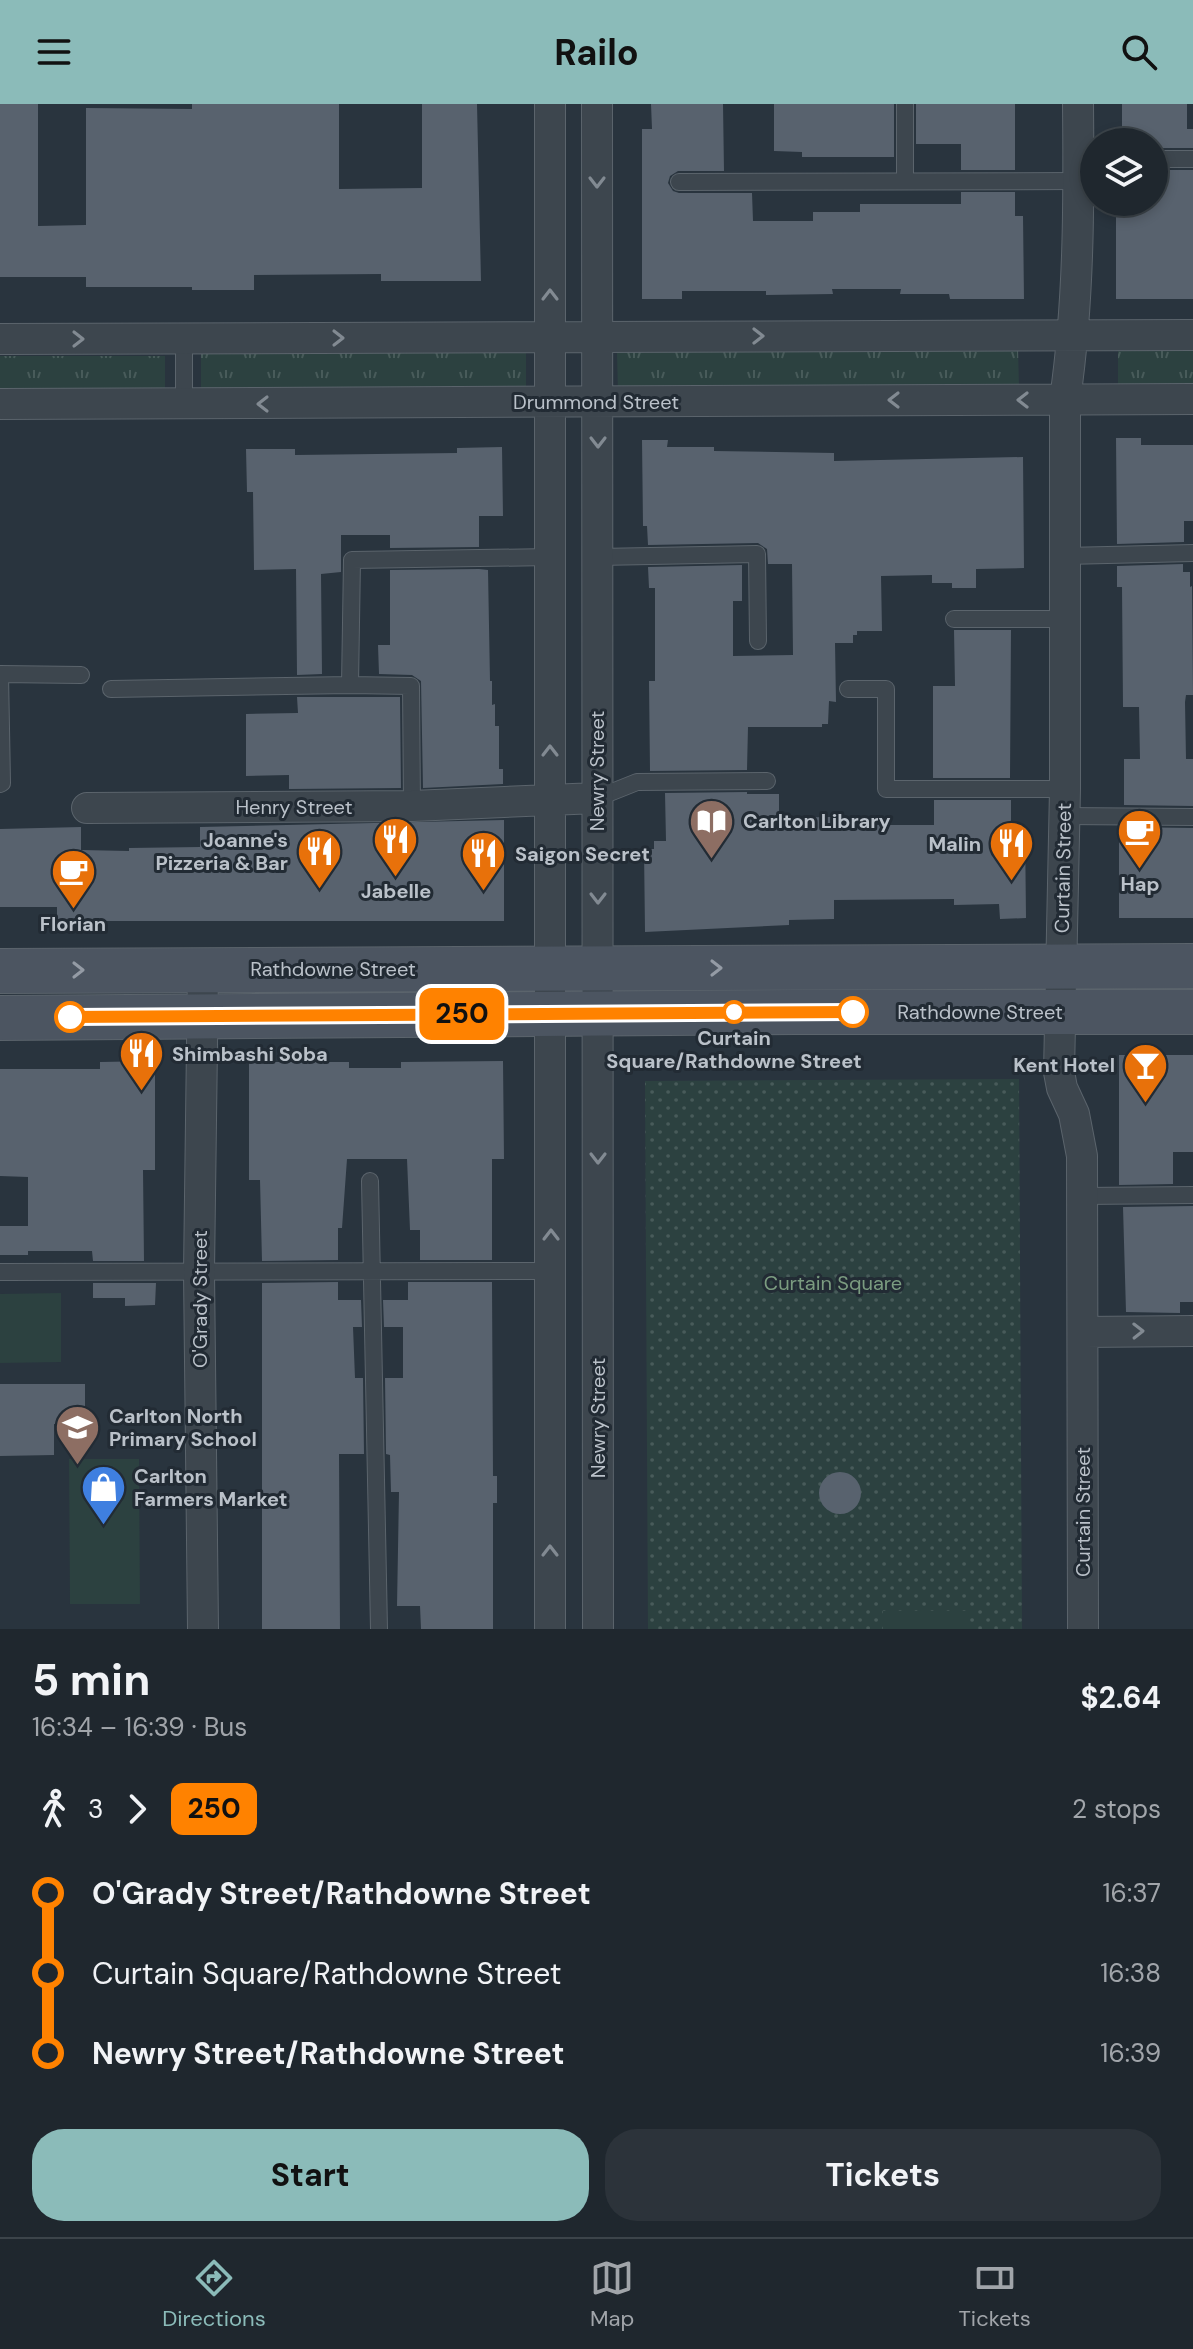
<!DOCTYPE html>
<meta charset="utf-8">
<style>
:root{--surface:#1f272e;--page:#2c333a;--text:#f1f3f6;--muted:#a1a5aa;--line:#3c444a;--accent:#8bbbb9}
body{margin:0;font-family:"DM Sans",sans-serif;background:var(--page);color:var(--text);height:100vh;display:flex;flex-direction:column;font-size:30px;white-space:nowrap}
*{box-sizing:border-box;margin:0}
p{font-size:26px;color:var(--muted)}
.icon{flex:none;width:44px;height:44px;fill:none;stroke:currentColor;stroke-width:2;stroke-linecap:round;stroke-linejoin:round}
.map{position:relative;height:1525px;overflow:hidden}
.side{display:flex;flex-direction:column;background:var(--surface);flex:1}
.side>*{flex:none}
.badge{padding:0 16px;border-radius:12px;font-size:28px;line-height:52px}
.buttons{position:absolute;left:1080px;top:24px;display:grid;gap:16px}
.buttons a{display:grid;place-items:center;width:88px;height:88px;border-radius:50%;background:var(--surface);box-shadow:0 4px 12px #0003,0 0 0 2px var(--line);font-size:40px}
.map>.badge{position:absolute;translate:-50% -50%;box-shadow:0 0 0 4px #fff}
.legs{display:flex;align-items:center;gap:12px;height:88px;padding:0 32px;font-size:26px}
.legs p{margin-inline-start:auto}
.head{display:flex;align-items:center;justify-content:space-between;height:136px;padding:0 32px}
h1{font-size:44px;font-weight:700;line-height:60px}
.button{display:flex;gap:16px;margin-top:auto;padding:16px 32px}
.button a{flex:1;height:92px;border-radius:32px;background:var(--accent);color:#111;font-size:32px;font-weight:700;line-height:92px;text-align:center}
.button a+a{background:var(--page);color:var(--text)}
ul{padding:0 32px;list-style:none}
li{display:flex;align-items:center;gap:28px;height:80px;font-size:30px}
li i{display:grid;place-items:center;width:12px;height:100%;margin:0 10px;background:currentColor}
li i::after{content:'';width:20px;height:20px;margin:-10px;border:6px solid;border-radius:50%;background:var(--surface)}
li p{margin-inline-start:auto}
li:first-child i{background:linear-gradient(#0000 50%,currentColor 0)}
li:last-child i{background:linear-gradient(currentColor 50%,#0000 0)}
header{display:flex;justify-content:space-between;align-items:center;height:104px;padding:0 32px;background:var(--accent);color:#111;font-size:36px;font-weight:700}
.tabs{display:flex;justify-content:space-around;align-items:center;height:112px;border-top:2px solid var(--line);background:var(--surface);font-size:22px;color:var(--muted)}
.tabs a{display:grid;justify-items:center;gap:4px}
.tabs .selected{color:var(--accent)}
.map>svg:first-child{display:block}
</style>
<header><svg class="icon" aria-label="menu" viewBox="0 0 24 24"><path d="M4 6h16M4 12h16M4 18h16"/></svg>Railo<svg class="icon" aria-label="search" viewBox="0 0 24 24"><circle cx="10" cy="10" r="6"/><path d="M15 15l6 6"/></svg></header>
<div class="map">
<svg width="1193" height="1525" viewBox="0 0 1193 1525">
<defs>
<pattern id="grass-tufts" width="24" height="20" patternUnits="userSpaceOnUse" patternTransform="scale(2)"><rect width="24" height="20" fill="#2c4140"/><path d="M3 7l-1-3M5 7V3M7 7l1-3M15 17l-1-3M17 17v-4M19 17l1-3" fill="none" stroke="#485b5a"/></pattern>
<pattern id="park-dots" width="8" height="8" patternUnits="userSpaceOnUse" patternTransform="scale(2)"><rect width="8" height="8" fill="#2c4140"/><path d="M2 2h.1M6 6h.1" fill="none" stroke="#485b5a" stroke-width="1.8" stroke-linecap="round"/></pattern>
</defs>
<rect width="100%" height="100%" fill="#29343e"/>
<path fill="url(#grass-tufts)" d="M 1018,244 L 1019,284 L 618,288 L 617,248 Z
M 1118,246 L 1193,246 L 1193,283 L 1118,283 Z
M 526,247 L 526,286 L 201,287 L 201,249 Z
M 0,252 L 165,252 L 165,288 L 0,288 Z"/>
<path fill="url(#park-dots)" d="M 1019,975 L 1022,1525 L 648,1525 L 645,977 Z"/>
<path fill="#2c4140" d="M 61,1189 L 61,1258 L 0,1259 L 0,1190 Z
M 69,1355 L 139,1355 L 140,1500 L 70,1500 Z
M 883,1507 L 967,1507 L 967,1525 L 883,1525 Z"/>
<path fill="#58626e" d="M 0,0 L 38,0 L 38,122 L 86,121 L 86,4 L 192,5 L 192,0 L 339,0 L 339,85 L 422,84 L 422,0 L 477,0 L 481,177 L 381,177 L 381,170 L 254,171 L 254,186 L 192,186 L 192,183 L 86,183 L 86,173 L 0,173 Z
M 651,0 L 723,0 L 724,67 L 678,67 L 670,72 L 668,79 L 673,87 L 679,89 L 752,89 L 753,117 L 813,117 L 813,108 L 860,108 L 860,100 L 961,100 L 961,88 L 1015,88 L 1015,112 L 1023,112 L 1024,195 L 950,195 L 949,190 L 900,190 L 901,185 L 832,185 L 833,190 L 766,191 L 766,187 L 682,187 L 682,195 L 642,195 L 642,25 L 652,25 Z
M 774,0 L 894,0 L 894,53 L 802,53 L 802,48 L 774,47 Z
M 916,0 L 1015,0 L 1015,66 L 961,66 L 961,40 L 916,40 Z
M 1122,0 L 1187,0 L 1187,25 L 1193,25 L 1193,44 L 1154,44 L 1154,38 L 1122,38 Z
M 1154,66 L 1193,66 L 1193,195 L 1116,195 L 1116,98 L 1154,98 Z
M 1116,334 L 1141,334 L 1141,341 L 1193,341 L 1193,417 L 1184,417 L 1184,438 L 1117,440 Z
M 642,336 L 668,336 L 667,343 L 714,343 L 714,347 L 834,349 L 834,357 L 1023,353 L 1024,464 L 976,465 L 976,484 L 952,484 L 952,479 L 932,479 L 932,471 L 881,472 L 882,527 L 857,527 L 857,531 L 853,531 L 853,539 L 835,539 L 836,598 L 829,597 L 828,620 L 822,620 L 822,623 L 748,623 L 747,666 L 650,667 L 649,577 L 655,577 L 655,484 L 649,484 L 648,463 L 742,461 L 742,497 L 733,497 L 733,552 L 793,551 L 792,460 L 768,460 L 767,445 L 758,439 L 648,441 L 647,422 L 643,422 Z
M 502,343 L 503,412 L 479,412 L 479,443 L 390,444 L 390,431 L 341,431 L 341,468 L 321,470 L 322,570 L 297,571 L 296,465 L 254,466 L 253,388 L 247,388 L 246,345 L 295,345 L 295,351 L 457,349 L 457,344 Z
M 1183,460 L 1183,468 L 1190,468 L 1190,483 L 1192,482 L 1193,591 L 1186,591 L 1185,598 L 1186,655 L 1193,655 L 1193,702 L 1124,701 L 1124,655 L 1140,655 L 1139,603 L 1123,603 L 1122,483 L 1117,483 L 1117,462 Z
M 479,465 L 488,466 L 490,577 L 492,577 L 492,601 L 495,600 L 495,622 L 499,622 L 499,665 L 503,665 L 503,680 L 423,684 L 421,577 L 412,571 L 379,570 L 378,541 L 390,541 L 390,466 Z
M 954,526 L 1011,526 L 1010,674 L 933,674 L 933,582 L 955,582 Z
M 297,593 L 400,593 L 401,684 L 289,685 L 289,671 L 246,672 L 246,610 L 298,609 Z
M 747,688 L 747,690 L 779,690 L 779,714 L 876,712 L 876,721 L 934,721 L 934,696 L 1011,696 L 1011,723 L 1025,723 L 1026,814 L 1000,815 L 999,800 L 954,801 L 954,795 L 834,796 L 834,815 L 789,816 L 789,821 L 645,828 L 644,745 L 654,745 L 654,737 L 666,737 L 665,689 Z
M 504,716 L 504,817 L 57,817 L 57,803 L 0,803 L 0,725 L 81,723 L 81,746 L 129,747 L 129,744 L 200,743 L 200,723 Z
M 1119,723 L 1193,724 L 1193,814 L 1119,814 Z
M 1119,951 L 1193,951 L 1193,1048 L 1173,1048 L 1173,1080 L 1119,1081 Z
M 155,957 L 155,1066 L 143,1066 L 144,1157 L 93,1157 L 92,1147 L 28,1147 L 28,1151 L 0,1151 L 0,1122 L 28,1122 L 28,1073 L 0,1072 L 0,965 L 100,965 L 100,958 Z
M 503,957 L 504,1055 L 492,1055 L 492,1156 L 420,1156 L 420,1126 L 410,1126 L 407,1055 L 347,1055 L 342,1124 L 338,1124 L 338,1156 L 262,1157 L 260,1076 L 249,1076 L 249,958 L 349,958 L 349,964 L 401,964 L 401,958 Z
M 1193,1102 L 1193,1198 L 1180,1198 L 1180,1209 L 1126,1208 L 1123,1103 Z
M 338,1178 L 338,1196 L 361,1196 L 362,1223 L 353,1223 L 355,1274 L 363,1274 L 364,1350 L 339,1350 L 340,1525 L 262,1525 L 262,1179 Z
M 408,1178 L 492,1178 L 493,1372 L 497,1372 L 497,1399 L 493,1399 L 493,1525 L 421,1525 L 420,1502 L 397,1502 L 399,1388 L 391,1388 L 390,1351 L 386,1350 L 385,1274 L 403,1274 L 403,1223 L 384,1223 L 383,1196 L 408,1196 Z
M 93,1179 L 156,1179 L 155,1201 L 125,1202 L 125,1194 L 93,1194 Z
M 0,1280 L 85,1280 L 85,1320 L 54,1320 L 54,1351 L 0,1352 Z
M819 1389a21 21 0 1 1 42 0a21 21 0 1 1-42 0Z"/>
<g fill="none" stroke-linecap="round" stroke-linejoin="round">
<defs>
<path id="lane" d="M 905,0 L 905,77
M 1154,55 L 1193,55
M 679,78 L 1079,77
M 184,301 L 184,235
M 1065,452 L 1193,449
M 598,453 L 757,450 L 758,537
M 954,515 L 1066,515
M 0,570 L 81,571
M 350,581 L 411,582 L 412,702
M 111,585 L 350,581 L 352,456 L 550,453
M 848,585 L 886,585 L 886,685 L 1065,685
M 0,680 L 2,679 L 0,570
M 597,694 L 637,678 L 767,677
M 1063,712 L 1193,713
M 370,1077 L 379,1525
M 1082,1092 L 1193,1091
M 0,1168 L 551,1167"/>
<path id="street" d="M 550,0 L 550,1525
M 597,0 L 598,1525
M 1078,0 C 1079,99 1079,198 1065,295 L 1065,685 L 1059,968 L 1062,984 L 1074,1010 L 1082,1052 L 1083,1525
M 0,235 L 1193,231
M 0,300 L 1193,295
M 87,704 L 412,702 L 597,694
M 1083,1228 L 1193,1227
M 203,1525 L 199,1168 L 203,865"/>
<path id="secondary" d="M 0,867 L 1193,862
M 0,914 L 795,908 L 1193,908"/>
</defs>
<use href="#lane" stroke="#5b646c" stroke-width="18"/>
<use href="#street" stroke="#5b646c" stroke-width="32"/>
<use href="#secondary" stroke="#5b646c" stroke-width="46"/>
<use href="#lane" stroke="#3d464e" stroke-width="16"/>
<use href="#street" stroke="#3d464e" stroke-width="30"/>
<use href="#secondary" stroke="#4c5561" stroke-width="44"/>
</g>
<defs><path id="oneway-chevron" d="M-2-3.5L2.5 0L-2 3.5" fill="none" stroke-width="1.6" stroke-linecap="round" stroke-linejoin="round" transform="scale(2)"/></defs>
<g stroke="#828a92">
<use href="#oneway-chevron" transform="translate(597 78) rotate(90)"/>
<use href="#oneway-chevron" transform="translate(550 191) rotate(-90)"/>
<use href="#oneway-chevron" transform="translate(758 232)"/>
<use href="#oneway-chevron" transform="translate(338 234)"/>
<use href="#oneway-chevron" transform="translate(78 235)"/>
<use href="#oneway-chevron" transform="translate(894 296) rotate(180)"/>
<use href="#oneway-chevron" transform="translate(1023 296) rotate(180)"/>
<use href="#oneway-chevron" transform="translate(263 300) rotate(180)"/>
<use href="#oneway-chevron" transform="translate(598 338) rotate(90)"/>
<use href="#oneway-chevron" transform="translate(550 647) rotate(-90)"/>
<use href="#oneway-chevron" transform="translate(598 794) rotate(90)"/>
<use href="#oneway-chevron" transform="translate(598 1054) rotate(90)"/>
<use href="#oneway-chevron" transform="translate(551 1131) rotate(-90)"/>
<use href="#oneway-chevron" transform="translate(1138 1227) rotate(-1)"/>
<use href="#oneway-chevron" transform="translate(550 1447) rotate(-90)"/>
</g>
<g stroke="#949ba5">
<use href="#oneway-chevron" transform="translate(716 864)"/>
<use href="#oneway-chevron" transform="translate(78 866)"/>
</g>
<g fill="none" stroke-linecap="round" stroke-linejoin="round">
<defs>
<path id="line-1" d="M 70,913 L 853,908"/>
</defs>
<use href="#line-1" stroke="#fff" stroke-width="18"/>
<use href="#line-1" stroke="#ff8200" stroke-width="12"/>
</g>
<defs>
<symbol id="library-pin" viewBox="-11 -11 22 30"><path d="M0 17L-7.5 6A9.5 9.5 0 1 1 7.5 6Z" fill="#8d6e63" stroke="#222b34"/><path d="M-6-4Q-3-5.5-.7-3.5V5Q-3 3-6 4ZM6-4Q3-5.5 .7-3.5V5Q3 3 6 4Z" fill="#fff"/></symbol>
<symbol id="cafe-pin" viewBox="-11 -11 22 30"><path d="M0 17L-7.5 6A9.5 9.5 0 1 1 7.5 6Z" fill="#e8710a" stroke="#222b34"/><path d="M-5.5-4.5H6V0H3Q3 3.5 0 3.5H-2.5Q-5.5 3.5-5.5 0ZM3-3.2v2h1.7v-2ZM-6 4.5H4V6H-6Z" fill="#fff"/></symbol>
<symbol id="restaurant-pin" viewBox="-11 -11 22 30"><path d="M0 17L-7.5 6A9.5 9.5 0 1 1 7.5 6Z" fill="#e8710a" stroke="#222b34"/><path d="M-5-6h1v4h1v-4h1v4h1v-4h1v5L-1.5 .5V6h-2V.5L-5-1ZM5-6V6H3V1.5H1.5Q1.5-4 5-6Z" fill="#fff"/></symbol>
<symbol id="bar-pin" viewBox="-11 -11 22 30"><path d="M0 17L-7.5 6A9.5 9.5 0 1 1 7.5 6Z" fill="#e8710a" stroke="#222b34"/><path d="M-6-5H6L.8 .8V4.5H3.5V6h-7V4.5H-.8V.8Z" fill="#fff"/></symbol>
<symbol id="school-pin" viewBox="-11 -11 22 30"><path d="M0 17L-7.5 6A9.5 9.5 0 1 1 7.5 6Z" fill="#8d6e63" stroke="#222b34"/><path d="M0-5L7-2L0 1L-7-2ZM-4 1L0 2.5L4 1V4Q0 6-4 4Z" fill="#fff"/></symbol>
<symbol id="shop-pin" viewBox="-11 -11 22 30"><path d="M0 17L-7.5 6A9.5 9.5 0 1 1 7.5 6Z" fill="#3f7fe0" stroke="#222b34"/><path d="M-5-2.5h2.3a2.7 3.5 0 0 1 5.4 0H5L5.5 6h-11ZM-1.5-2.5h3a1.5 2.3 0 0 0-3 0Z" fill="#fff"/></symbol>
</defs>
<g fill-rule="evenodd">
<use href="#library-pin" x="686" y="692" width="51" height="69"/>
<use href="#cafe-pin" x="1114" y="702" width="51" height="69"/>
<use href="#restaurant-pin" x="370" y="710" width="51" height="69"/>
<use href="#restaurant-pin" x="986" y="714" width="51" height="69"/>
<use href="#restaurant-pin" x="294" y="722" width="51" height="69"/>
<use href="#restaurant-pin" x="458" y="724" width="51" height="69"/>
<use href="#cafe-pin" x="48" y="742" width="51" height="69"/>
<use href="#restaurant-pin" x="116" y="924" width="51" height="69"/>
<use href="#bar-pin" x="1120" y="936" width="51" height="69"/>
<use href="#school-pin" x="52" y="1298" width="51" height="69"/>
<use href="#shop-pin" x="78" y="1358" width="51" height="69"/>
</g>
<g fill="#fff" stroke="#ff8200" stroke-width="4">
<circle cx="734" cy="908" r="10"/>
<circle cx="853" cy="908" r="14"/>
<circle cx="70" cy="913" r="14"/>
</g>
<g text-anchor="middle" stroke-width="6" stroke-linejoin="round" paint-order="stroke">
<g font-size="20" fill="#bac1c9" stroke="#222b34">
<text x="596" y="305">Drummond Street</text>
<text transform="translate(597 667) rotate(-90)" y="7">Newry Street</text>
<text x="294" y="710">Henry Street</text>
<text transform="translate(1063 764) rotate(-89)" y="7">Curtain Street</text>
<text x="333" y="872">Rathdowne Street</text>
<text x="980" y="915">Rathdowne Street</text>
<text transform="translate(200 1195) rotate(-90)" y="7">O'Grady Street</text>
<text transform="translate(598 1314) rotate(-90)" y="7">Newry Street</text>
<text transform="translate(1083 1408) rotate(-90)" y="7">Curtain Street</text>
</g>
<g font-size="20" font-weight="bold" fill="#bac1c9" stroke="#222b34" text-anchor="start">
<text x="743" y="724">Carlton Library</text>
<text x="288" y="743" text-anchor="end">Joanne's<tspan x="288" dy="23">Pizzeria &amp; Bar</tspan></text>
<text x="981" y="747" text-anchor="end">Malin</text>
<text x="515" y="757">Saigon Secret</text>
<text x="1140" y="787" text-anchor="middle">Hap</text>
<text x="396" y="794" text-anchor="middle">Jabelle</text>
<text x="73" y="827" text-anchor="middle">Florian</text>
<text x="172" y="957">Shimbashi Soba</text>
<text x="1115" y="968" text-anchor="end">Kent Hotel</text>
<text x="109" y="1319">Carlton North<tspan x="109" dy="23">Primary School</tspan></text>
<text x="134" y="1379">Carlton<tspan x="134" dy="23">Farmers Market</tspan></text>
</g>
<g font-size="20" font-weight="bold" fill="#bac1c9" stroke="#222b34">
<text x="734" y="941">Curtain<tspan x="734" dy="23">Square/Rathdowne Street</tspan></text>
</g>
<g font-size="20" fill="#7b9c80" stroke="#222b34">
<text x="833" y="1186">Curtain Square</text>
</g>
</g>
</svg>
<div class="buttons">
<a><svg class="icon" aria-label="layers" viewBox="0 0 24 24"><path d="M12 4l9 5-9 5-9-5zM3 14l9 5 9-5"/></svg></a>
</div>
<b class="badge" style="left:462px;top:910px;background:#ff8200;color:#111">250</b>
</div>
<section class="side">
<div class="head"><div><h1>5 min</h1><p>16:34 – 16:39 · Bus</p></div><b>$2.64</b></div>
<div class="legs"><svg class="icon" aria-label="walk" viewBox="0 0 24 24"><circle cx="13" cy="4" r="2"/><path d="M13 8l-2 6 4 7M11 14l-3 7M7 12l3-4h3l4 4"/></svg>3<svg class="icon" aria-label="forward" viewBox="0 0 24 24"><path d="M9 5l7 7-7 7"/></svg><b class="badge" style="background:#ff8200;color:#111">250</b><p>2 stops</p></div>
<ul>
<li><i style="color:#ff8200"></i><b>O'Grady Street/Rathdowne Street</b><p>16:37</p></li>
<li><i style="color:#ff8200"></i><span>Curtain Square/Rathdowne Street</span><p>16:38</p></li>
<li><i style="color:#ff8200"></i><b>Newry Street/Rathdowne Street</b><p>16:39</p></li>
</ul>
<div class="button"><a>Start</a><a>Tickets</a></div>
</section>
<nav class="tabs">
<a class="selected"><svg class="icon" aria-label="directions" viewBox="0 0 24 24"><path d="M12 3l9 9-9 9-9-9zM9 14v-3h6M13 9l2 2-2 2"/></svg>Directions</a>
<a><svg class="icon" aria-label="map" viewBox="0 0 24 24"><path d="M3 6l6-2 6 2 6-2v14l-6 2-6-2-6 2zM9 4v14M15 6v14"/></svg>Map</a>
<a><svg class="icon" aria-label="tickets" viewBox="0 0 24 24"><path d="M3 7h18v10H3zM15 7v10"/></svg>Tickets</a>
</nav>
